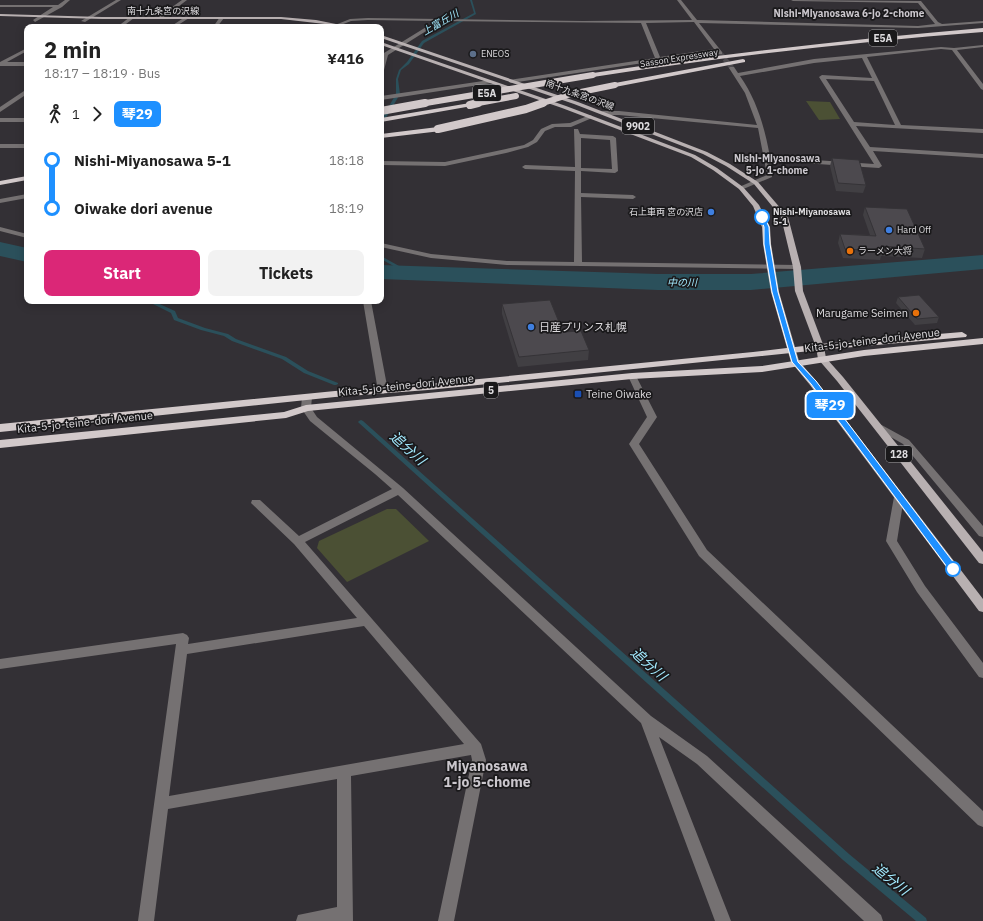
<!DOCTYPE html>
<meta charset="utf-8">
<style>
:root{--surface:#fff;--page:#f2f2f2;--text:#222;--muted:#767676;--accent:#db2777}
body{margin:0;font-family:"IBM Plex Sans","Noto Sans JP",sans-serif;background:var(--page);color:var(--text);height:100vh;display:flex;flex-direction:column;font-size:15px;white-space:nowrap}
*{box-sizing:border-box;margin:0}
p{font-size:13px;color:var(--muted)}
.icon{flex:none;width:22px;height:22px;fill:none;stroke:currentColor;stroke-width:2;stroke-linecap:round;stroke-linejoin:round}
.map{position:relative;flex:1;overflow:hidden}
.side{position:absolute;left:24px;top:24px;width:360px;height:280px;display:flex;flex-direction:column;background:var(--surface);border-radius:8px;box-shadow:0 2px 10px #0003}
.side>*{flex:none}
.badge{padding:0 8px;border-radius:6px;font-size:14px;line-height:26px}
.map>.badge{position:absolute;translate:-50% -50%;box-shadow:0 0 0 2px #fff}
.legs{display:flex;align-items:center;gap:6px;height:44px;padding:0 20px;font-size:13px}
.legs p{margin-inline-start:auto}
.headline{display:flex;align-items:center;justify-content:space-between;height:68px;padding:0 20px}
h1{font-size:22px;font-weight:700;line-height:30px}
.button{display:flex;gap:8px;margin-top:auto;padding:8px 20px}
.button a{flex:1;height:46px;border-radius:8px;background:var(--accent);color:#fff;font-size:16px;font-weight:700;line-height:46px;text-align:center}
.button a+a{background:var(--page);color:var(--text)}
ul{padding:0 20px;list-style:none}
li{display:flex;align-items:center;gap:14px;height:48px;font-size:15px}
li i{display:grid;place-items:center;width:6px;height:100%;margin:0 5px;background:currentColor}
li i::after{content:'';width:10px;height:10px;margin:-5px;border:3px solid;border-radius:50%;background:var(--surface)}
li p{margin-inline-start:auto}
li:first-child i{background:linear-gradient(#0000 50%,currentColor 0)}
li:last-child i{background:linear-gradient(currentColor 50%,#0000 0)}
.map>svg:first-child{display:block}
</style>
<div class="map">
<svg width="983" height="921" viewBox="0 0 983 921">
<rect width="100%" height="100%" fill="#333035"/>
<path fill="#4b5034" d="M 806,101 L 830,102 L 840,119 L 819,120 Z
M 387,509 L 396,509 L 429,541 L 347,582 L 317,548 L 319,541 Z"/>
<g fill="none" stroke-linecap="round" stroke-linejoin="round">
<path fill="#2b505b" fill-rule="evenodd" d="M 470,0 L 472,0 L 476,14 L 424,43 L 409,64 L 401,70 L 398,79 L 400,94 L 383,123 L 381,124 L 381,120 L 396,94 L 396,79 L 399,70 L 407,62 L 422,41 L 474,13 Z
M 381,256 L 408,271 L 409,272 L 408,273 L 406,273 L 381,259 Z
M 147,301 L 153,301 L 175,311 L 178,318 L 205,328 L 228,334 L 236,339 L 286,357 L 308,371 L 338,383 L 338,384 L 336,385 L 334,385 L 304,373 L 282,359 L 232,341 L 224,336 L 201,330 L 174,320 L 171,313 Z
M 361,420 L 363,421 L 849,854 L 926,918 L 927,921 L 916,921 L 843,860 L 359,423 L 358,422 L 359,421 Z"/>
<path fill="#2b505b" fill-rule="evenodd" d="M 0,242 L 27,248 L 27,262 L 0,256 Z
M 983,255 L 983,269 L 751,290 L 658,290 L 381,279 L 381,265 L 658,274 L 751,274 Z"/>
<path stroke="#4d4a4e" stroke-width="5" stroke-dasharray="5 2.5" stroke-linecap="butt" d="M 720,53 L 732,68"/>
<path fill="#757172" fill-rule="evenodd" d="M 65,0 L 70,0 L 62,7 L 35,22 L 33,20 L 53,7 L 0,7 L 0,5 L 58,5 Z
M 116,0 L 121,0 L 85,22 L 81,21 Z
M 182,0 L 187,0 L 162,19 L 158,19 L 158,17 Z
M 677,0 L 681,0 L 697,20 L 918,26 L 935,24 L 918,3 L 793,1 L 791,0 L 921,1 L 938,22 L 942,24 L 983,21 L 983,23 L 918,28 L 699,23 L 722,52 L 722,54 L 718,54 L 716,52 L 511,83 L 509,82 L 509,80 L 655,58 L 641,23 L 442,21 L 388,55 L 384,70 L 381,72 L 381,62 L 384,53 L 436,21 L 368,20 L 351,21 L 336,27 L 330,27 L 350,19 L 368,18 L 583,21 L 692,20 ZM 694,22 L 714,49 L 660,57 L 646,23 Z
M 130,17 L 134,18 L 122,27 L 117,27 Z
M 185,17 L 189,18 L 175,27 L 170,27 Z
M 220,17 L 224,18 L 217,27 L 213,27 Z
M 983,45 L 983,47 L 957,50 L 983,84 L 983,90 L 981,89 L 952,50 L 941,49 L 867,57 L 901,125 L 983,129 L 983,133 L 856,126 L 870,147 L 983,154 L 983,158 L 873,151 L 882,166 L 879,168 L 771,161 L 772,177 L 741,190 L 739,189 L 739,187 L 767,175 L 758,128 L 619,115 L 603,115 L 600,113 L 603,111 L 619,111 L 757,125 L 745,93 L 729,68 L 730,67 L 734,67 L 738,73 L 814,59 L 941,47 L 954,48 ZM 862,58 L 872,78 L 822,75 L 819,77 L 874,164 L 770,157 C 765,129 757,100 740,76 L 814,63 ZM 826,79 L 874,81 L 895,125 L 854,122 Z
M 27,48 L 27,51 L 7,62 L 27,62 L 27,66 L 0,66 L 0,62 Z
M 490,80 L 493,82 L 492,83 L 381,100 L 381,96 Z
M 27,89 L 27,94 L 0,112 L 0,107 Z
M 590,115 L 592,116 L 592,118 L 571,127 L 555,127 L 545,131 L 537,142 L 528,147 L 506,153 L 445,166 L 381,165 L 381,161 L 445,162 L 506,149 L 524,145 L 533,140 L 541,129 L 552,124 L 570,123 Z
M 0,118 L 27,118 L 27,122 L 0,122 Z
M 574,129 L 578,129 L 580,134 L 613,136 L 616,138 L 618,171 L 615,173 L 581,171 L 581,193 L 633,195 L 636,197 L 633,199 L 581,197 L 582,262 L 797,265 L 801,267 L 797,269 L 507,265 L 431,258 L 381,247 L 381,243 L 431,254 L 507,261 L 574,262 L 575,171 L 525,169 L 522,167 L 525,165 L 575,167 ZM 581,138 L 610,140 L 612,169 L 581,168 Z
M 0,144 L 27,144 L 27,148 L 0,148 Z
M 27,194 L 27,198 L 0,203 L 0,199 Z
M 0,227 L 27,234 L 27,238 L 0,231 Z
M 363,301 L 371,301 L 388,391 L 383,394 L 378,391 Z
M 632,373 L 636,376 L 657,417 L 639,444 L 707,550 L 983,811 L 983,827 L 978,825 L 699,556 L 629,444 L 647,417 L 628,376 Z
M 307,394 L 312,397 L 311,408 L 317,417 L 403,488 L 651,716 L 707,756 L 881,915 L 883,921 L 864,921 L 697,764 L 659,737 L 731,921 L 715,921 L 641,723 L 398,495 L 305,542 L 481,744 L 486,760 L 454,921 L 438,921 L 472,760 L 471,755 L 351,776 L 353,921 L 296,921 L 298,915 L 337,907 L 337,779 L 168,809 L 154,921 L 138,921 L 176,644 L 0,669 L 0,659 L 183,633 L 187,635 L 189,638 L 188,644 L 357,618 L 294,544 L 251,503 L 252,500 L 260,500 L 299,536 L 392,489 L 375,474 L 310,421 L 301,408 L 302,397 ZM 364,626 L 464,744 L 169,796 L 187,654 Z
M 878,423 L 909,440 L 983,526 L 983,537 L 979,536 L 903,444 L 875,428 L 873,426 Z
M 899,493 L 903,495 L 904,497 L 897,541 L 925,586 L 983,663 L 983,678 L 979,677 L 917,592 L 886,541 L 894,497 L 895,495 Z"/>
<path fill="#b8b0b1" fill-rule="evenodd" d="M 0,14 L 102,17 L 281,17 L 316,20 L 351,27 L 281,19 L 102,19 L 0,16 Z
M 381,35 L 578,102 L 707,152 L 730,164 L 758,182 L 788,217 L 801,267 L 803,291 L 824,347 L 826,358 L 843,377 L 983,552 L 983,564 L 979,563 L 837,381 L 818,359 L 816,347 L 795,291 L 793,267 L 781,217 L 754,184 L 726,166 L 703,154 L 574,104 L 381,38 Z
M 381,42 L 566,106 L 695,155 L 717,168 L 743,187 L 759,205 L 770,227 L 771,244 L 779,292 L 799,361 L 816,381 L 983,599 L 983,612 L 979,611 L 810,385 L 791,362 L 771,292 L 763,244 L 762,227 L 753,206 L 739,189 L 713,170 L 691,157 L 562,108 L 381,45 Z"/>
<path fill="#d2c9ca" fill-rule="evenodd" d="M 983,28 L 983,32 C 852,42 723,57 593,77 L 590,75 L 593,73 C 723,54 852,39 983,28 Z
M 743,59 L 745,60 L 745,62 L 615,87 L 612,85 L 615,83 Z
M 470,103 L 472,104 L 472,106 L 381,122 L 381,118 Z
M 438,127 L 442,129 L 441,131 L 381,138 L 381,134 Z
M 27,176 L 27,180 L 0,185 L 0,181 Z
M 962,332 L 967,335 L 966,337 L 820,350 L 428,390 L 335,397 L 0,432 L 0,424 L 335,391 L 428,384 L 753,352 L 820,344 Z
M 983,338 L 983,344 L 864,356 L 762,372 L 632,379 L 308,411 L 286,418 L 0,448 L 0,440 L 284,412 L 306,405 L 632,373 L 762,366 L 864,350 Z"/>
<path stroke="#d2c9ca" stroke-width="6" d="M 420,104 L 593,75
M 473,104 L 516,96
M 540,104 L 571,94 L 615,85"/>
<path stroke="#d2c9ca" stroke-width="8" d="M 470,105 L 478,103
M 381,111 L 425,103
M 438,129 L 526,109 L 543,103"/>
</g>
<path fill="#413f43" d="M 832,158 L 866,185 L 863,193 L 836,191 L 830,166 Z
M 865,207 L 925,249 L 922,258 L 881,256 L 880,260 L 843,258 L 838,243 L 840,234 L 870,235 L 863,215 Z
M 898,297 L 939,317 L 937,323 L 915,325 L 896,303 Z
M 502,304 L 563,332 L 589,350 L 588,360 L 518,367 L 502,314 Z"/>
<path fill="#4c494e" stroke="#353337" d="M 832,158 L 859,160 L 866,185 L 838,183 Z
M 865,207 L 907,209 L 925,249 L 881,246 L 883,251 L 845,249 L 840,234 L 876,236 Z
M 919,295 L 939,317 L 917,319 L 898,297 Z
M 550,300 L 563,332 L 581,331 L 589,350 L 519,357 L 502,304 Z"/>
<path fill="#1e90ff" stroke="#fff" d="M 760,216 L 764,216 L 769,227 L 770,244 L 778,292 L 798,362 L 816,381 L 957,567 L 958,569 L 957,571 L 950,571 L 811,384 L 792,362 L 772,292 L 764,244 L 764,227 Z"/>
<circle fill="#5c6f8a" stroke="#1a191b" stroke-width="1.5" cx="473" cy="54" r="4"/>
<g fill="#3f7fe0" stroke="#1a191b" stroke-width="1.5">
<circle cx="711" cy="212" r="4"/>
<circle cx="889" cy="230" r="4"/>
<circle cx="531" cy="327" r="4"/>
</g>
<g fill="#fff" stroke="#1e90ff" stroke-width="2">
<circle cx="762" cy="217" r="7"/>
<circle cx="953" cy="569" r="7"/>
</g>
<g fill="#e8710a" stroke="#1a191b" stroke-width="1.5">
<circle cx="850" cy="251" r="4"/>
<circle cx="916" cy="313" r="4"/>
</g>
<rect fill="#1a4fb4" stroke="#1a191b" stroke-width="1.5" x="574" y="390" width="8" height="8" rx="2"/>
<g text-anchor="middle" stroke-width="3.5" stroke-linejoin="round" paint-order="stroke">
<g font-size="9" fill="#dedcdf" stroke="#1a191b">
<text x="163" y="14">南十九条宮の沢線</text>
<text transform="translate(679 58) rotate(-9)" y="3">Sasson Expressway</text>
<text transform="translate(580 95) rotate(20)" y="3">南十九条宮の沢線</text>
</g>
<g font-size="9" fill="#dedcdf" stroke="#1a191b" text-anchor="start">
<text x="481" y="57">ENEOS</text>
<text x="703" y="215" text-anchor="end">石上車両 宮の沢店</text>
<text x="897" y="233">Hard Off</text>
<text x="858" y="254">ラーメン大将</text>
</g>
<g font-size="9" font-weight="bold" fill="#dedcdf" stroke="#1a191b" text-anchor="start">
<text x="773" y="215">Nishi-Miyanosawa<tspan x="773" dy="10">5-1</tspan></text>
</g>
<g font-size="10" font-weight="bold" fill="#cbc7cd" stroke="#1a191b">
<text x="849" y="17">Nishi-Miyanosawa 6-jo 2-chome</text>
<text x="777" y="162">Nishi-Miyanosawa<tspan x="777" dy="12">5-jo 1-chome</tspan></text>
</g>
<g font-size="10" font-style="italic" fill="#a2e9fe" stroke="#1a191b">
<text transform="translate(440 22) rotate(-30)" y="4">上富丘川</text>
<text x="682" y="286">中の川</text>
</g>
<g fill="#1a191b" stroke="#a3a2a4" stroke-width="1">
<rect x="869" y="30" width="28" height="16" rx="3"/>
<rect x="473" y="85" width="28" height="16" rx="3"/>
<rect x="622" y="118" width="32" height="16" rx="3"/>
<rect x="484" y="382" width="14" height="16" rx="3"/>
<rect x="886" y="446" width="26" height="16" rx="3"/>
</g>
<g font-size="10" font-weight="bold" fill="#dedcdf">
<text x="883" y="42">E5A</text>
<text x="487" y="97">E5A</text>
<text x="638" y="130">9902</text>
<text x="491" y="394">5</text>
<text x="899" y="458">128</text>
</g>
<g font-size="11" fill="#dedcdf" stroke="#1a191b" text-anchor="start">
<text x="908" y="317" text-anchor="end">Marugame Seimen</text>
<text x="539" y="331">日産プリンス札幌</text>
<text x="586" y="398">Teine Oiwake</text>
</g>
<g font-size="11" fill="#dedcdf" stroke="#1a191b">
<text transform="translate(872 340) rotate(-7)" y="4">Kita-5-jo-teine-dori Avenue</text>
<text transform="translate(406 385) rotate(-6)" y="4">Kita-5-jo-teine-dori Avenue</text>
<text transform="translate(85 422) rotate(-6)" y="4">Kita-5-jo-teine-dori Avenue</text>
</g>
<g font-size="14" font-style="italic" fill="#a2e9fe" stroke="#1a191b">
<text transform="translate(408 448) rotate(42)" y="5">追分川</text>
<text transform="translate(649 664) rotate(42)" y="5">追分川</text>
<text transform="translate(891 879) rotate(39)" y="5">追分川</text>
</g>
<g font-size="14" font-weight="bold" fill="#cbc7cd" stroke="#1a191b">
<text x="487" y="771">Miyanosawa<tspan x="487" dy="16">1-jo 5-chome</tspan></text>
</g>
</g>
</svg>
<b class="badge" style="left:830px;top:405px;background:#1e90ff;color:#fff">琴29</b>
<section class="side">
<div class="headline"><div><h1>2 min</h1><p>18:17 – 18:19 · Bus</p></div><b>¥416</b></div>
<div class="legs"><svg class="icon" aria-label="walk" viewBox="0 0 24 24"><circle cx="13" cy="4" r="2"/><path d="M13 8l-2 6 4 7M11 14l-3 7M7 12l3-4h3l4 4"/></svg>1<svg class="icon" aria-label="forward" viewBox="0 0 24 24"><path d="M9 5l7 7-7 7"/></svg><b class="badge" style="background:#1e90ff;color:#fff">琴29</b></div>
<ul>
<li><i style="color:#1e90ff"></i><b>Nishi-Miyanosawa 5-1</b><p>18:18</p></li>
<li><i style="color:#1e90ff"></i><b>Oiwake dori avenue</b><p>18:19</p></li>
</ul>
<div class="button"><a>Start</a><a>Tickets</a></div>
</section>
</div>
